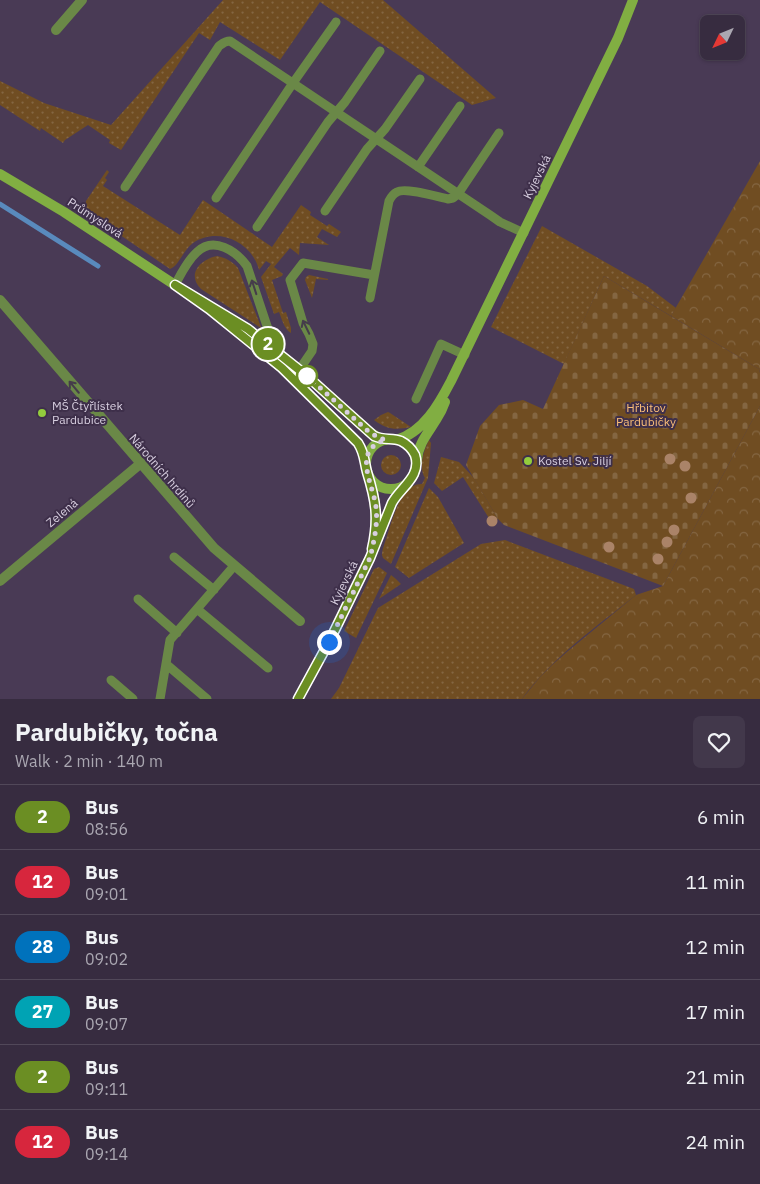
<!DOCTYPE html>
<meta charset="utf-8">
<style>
:root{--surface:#372c40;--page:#42384b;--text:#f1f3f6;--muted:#aaa7b1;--line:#514859}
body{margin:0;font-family:"IBM Plex Sans",sans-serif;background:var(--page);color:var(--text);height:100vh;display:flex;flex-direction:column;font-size:19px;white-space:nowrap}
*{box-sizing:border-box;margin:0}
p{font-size:16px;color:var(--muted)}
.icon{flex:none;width:28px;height:28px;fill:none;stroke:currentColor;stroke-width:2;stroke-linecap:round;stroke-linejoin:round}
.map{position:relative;height:699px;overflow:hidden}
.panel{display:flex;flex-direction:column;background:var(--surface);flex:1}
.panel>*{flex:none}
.badge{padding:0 10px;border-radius:16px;font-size:18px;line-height:32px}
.needle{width:32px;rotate:227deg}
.controls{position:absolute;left:700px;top:15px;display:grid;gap:10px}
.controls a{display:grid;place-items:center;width:45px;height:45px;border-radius:8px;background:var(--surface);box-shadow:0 1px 4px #0004,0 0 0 1px var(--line);font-size:25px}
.you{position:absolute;width:25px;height:25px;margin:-12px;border:4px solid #fff;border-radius:50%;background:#1a73e8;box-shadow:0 0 0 8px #1a73e833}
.map>.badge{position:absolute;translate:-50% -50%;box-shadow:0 0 0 2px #fff}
.round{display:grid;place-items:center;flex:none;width:52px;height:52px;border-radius:8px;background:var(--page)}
.summary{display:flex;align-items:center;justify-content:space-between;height:85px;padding:0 15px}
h1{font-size:24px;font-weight:700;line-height:38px}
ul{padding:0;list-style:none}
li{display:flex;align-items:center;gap:15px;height:65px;padding:0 15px;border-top:1px solid var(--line)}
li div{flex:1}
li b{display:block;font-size:19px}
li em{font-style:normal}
li .badge{min-width:55px;font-weight:700;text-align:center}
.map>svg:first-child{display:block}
</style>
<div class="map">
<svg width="760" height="699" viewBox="0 0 760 699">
<defs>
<pattern id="grass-dots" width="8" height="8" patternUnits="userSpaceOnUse" patternTransform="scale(1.25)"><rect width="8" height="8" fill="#704d22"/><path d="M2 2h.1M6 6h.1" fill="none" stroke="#846642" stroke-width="1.8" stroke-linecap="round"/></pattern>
<pattern id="forest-crowns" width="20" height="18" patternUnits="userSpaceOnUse" patternTransform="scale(1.25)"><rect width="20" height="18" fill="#704d22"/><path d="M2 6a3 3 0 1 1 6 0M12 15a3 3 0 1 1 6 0" fill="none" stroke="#846642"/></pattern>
<pattern id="cemetery-stones" width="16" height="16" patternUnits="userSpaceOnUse" patternTransform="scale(1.25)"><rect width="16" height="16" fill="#704d22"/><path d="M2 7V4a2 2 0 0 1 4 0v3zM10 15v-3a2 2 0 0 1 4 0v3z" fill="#846642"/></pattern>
</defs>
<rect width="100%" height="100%" fill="#493a55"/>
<path fill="url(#grass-dots)" d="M 223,0 L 383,0 L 496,98 L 472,105 L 320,2 L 280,60 L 220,22 L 210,40 L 199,33 L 121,150 L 109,143 L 110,140 L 88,125 L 65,140 L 63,143 L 41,128 L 40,131 L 0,105 L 0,81 L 44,103 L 111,125 Z
M 107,170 L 109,172 L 105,178 L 107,180 L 103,186 L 180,235 L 203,200 L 272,247 L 301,205 L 311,212 L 310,215 L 327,226 L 329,224 L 341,232 L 337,237 L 322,229 L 317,237 L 329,245 L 300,243 L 299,255 L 290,248 L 274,267 L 283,274 L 282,276 L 272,280 L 283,313 L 286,312 L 291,328 L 291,333 C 284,329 282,319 279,312 L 274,314 L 261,277 L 271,264 L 266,261 L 259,270 C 252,242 218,226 193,243 C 183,250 179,266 170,269 L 85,211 L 86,201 Z
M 542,226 L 647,286 L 676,308 L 671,316 L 604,276 L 564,364 L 491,327 Z
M 217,256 C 226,258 232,261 238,268 L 261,327 L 261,328 L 201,289 C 186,274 201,259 217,256 Z
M 309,275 L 328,279 L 328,280 L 316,279 L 312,298 L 305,280 L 306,277 Z
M 388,412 L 390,413 L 411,427 C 396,430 387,430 374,420 L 381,415 Z
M 429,440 L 431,443 L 428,478 L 391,564 L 383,558 L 382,555 C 382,549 385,543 387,536 C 392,521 401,483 422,484 L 425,478 C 418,467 424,450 429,440 Z
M381 465a10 10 0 1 1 20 0a10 10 0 1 1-20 0Z
M 441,457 L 459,462 L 474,478 L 498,519 L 492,523 L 463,477 L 442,491 L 434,483 Z
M 429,488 L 438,497 L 464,543 L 409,578 L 395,567 Z
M 505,540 L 634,589 L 636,595 C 596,627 553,657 522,699 L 331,699 L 339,688 L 378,608 L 481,544 Z
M 379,567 L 387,573 L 356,638 L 344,631 L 374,569 Z
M 391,575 L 396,579 L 401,584 L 379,599 Z"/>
<path fill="url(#forest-crowns)" d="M 760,161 L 760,373 L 759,369 L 671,316 Z
M 760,406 L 760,699 L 522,699 L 540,677 L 551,666 L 568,651 L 636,595 L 663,586 Z"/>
<path fill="url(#cemetery-stones)" d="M 604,276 L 759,369 L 760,373 L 760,406 L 663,586 L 504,525 L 498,519 L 466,465 L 480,426 L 499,405 L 523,400 L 543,409 Z"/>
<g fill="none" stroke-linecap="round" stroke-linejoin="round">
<path stroke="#598abd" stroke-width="5" d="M 0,204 L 98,266"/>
<path stroke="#6a8847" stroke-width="9" d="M 418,167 L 460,106
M 125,187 L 219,46 C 223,43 225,41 230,41 L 490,215 L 500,222 L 524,233
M 216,198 L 293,83 L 336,22
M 325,211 L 367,149 L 385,129 L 420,79
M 257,227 L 328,122 L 345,102 L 380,51
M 175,285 C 181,274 187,261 197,252 C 214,236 236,251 247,266 L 275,350
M 370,298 L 389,201 C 391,197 393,194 397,192 C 405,187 438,197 448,199 L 453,198 L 458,194 L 499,133
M 299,370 L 312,351 L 313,344 L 309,334 L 303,323 L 290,280 L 303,263 L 374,275
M 416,399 L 441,344 L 465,355
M 174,557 L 214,590
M 138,599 L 177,633
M 197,609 L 268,668
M 166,664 L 207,699
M 111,680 L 133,699
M 160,699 L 170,640 L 234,566"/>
<path stroke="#6a8847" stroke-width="10" d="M 56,30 L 82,0
M 0,300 L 214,548 L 300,621
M 0,581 L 140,464"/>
<path stroke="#81ae42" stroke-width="10" d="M 0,174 L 64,212 L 175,285 L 248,329 L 307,376 L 368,431 L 379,438 L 386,440
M 218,316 L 282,368 L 358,443 L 363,452 L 366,464
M366 464a25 25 0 1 1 50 0a25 25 0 1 1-50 0Z
M 396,440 C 423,433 439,404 451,381 L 618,38 L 633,0
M 417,460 C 418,444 428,433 436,420 C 440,414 443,408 445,402
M 370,480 C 376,500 377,519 374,540
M 298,699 L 329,642 L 370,558 L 392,503 L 396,496 L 408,484"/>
</g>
<g fill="#aa8368">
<circle cx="670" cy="459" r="5.5"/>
<circle cx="685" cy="466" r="5.5"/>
<circle cx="691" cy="498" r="5.5"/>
<circle cx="492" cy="521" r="5.5"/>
<circle cx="674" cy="530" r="5.5"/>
<circle cx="667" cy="542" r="5.5"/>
<circle cx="609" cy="547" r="5.5"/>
<circle cx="658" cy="559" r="5.5"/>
</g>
<defs><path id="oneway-shaft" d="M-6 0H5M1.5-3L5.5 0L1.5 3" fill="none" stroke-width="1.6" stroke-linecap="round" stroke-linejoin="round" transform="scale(1.25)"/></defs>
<g stroke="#453c4a">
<use href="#oneway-shaft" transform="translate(254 287) rotate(-108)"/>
<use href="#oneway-shaft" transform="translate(306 327) rotate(-116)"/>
<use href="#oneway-shaft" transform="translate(74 387) rotate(-130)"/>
</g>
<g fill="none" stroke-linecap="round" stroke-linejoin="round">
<defs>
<path id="line" d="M 298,699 L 329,642 L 370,558 L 392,503 C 401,487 422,476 415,455 C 412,449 407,444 401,441 C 392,437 385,441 374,436 L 307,376 L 248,329 L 175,285 L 209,309 L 282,368 L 358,443 C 365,454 364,461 367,472 C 376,501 379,519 372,549"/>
</defs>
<use href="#line" stroke="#fff" stroke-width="11"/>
<use href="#line" stroke="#6b8e23" stroke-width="8"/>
<path stroke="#d8cfe0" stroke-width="5" stroke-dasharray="0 9" d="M 307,376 L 368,431 L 379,438 L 386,440 C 351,450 373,483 376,507 C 378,524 374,541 370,558 L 329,642"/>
</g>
<circle fill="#fff" stroke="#6b8e23" stroke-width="2.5" cx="307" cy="376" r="10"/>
<g fill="#93cc3d" stroke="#3e2f4a" stroke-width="2">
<circle cx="42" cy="413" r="5"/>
<circle cx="528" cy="461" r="5"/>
</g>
<g text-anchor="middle" stroke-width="4" stroke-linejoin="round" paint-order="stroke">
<g font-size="12" fill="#d8cfe0" stroke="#3e2f4a">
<text transform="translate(537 177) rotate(-64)" y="4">Kyjevská</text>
<text transform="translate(95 218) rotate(33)" y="4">Průmyslová</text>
<text transform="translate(162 471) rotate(49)" y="4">Národních hrdinů</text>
<text transform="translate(62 513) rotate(-40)" y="4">Zelená</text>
<text transform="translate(344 583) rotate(-64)" y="4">Kyjevská</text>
</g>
<g font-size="12" fill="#d8cfe0" stroke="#3e2f4a" text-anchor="start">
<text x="52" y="410">MŠ Čtyřlístek<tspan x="52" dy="14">Pardubice</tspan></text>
<text x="538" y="465">Kostel Sv. Jiljí</text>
</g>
<g font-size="12" fill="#fabe78" stroke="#3e2f4a">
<text x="646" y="412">Hřbitov<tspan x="646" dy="14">Pardubičky</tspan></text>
</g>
</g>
</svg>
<div class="controls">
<a><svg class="needle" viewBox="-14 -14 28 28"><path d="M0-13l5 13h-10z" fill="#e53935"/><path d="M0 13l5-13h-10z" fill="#aaa7b1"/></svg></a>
</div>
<div class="you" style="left:329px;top:642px"></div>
<b class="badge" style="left:268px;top:344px;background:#6b8e23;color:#fff">2</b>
</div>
<section class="panel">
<div class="summary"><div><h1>Pardubičky, točna</h1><p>Walk · 2 min · 140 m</p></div><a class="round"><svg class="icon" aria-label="heart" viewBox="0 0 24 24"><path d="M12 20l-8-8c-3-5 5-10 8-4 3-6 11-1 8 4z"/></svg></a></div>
<ul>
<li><span class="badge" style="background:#6b8e23;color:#fff">2</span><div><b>Bus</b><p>08:56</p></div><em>6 min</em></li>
<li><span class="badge" style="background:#d7263d;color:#fff">12</span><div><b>Bus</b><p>09:01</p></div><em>11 min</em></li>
<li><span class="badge" style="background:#0072bc;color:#fff">28</span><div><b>Bus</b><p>09:02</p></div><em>12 min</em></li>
<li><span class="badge" style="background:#00a3b4;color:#fff">27</span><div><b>Bus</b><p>09:07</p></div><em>17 min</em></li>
<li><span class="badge" style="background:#6b8e23;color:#fff">2</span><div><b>Bus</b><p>09:11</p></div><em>21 min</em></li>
<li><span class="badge" style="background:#d7263d;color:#fff">12</span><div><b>Bus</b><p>09:14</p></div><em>24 min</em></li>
</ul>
</section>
